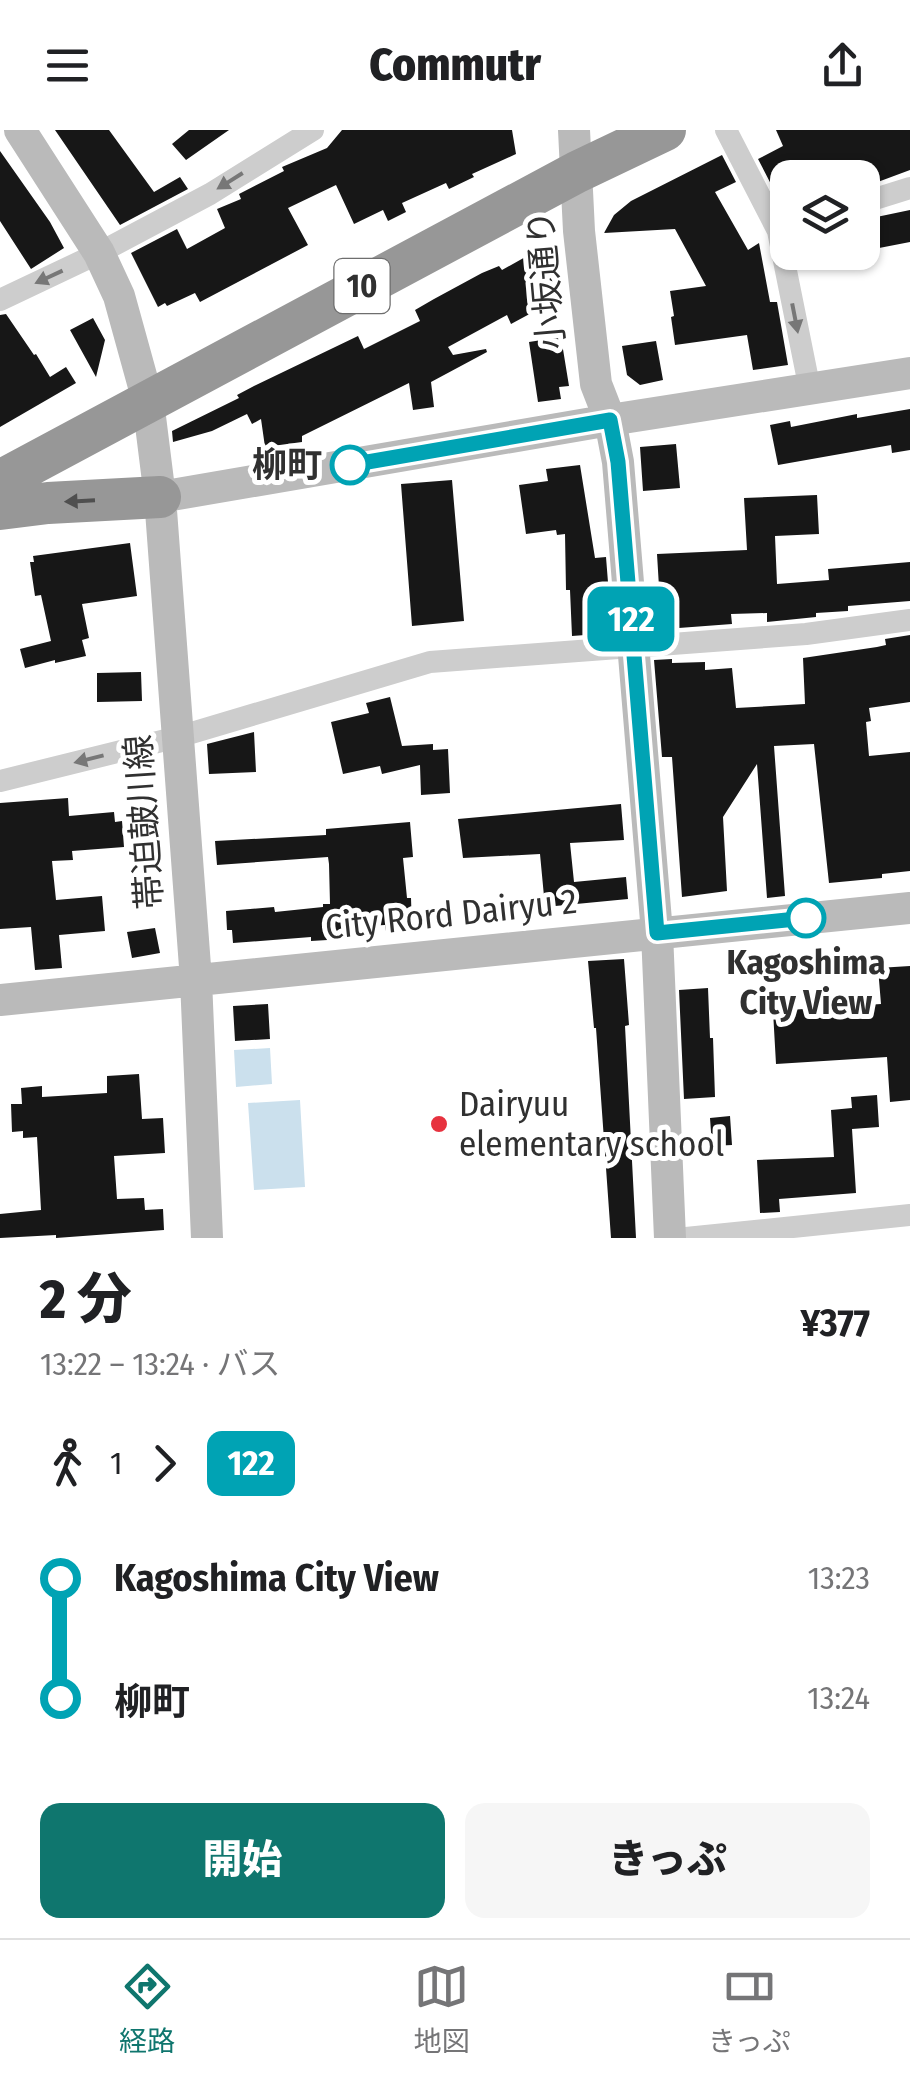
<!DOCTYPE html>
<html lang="ja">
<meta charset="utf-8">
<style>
:root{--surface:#fff;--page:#f6f6f6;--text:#202124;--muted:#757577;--line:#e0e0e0;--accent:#0f766e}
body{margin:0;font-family:"Fira Sans Condensed","Noto Sans JP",sans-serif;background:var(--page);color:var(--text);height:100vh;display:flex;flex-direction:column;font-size:38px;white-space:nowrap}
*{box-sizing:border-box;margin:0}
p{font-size:32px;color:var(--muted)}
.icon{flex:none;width:55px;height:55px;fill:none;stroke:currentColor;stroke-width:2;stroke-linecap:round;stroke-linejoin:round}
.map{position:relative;height:1108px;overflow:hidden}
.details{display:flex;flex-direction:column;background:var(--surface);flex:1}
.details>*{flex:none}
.badge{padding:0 20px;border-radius:15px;font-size:35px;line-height:65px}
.tools{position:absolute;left:770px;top:30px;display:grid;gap:20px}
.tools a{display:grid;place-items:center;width:110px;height:110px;border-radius:20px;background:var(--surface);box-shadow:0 2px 8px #0004;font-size:50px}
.map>.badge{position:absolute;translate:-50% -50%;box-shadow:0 0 0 5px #fff}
.legs{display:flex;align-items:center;gap:15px;height:110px;padding:0 40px;font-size:32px}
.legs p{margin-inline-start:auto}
.overview{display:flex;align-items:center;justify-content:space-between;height:170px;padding:0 40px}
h1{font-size:55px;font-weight:800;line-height:75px}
.cta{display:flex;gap:20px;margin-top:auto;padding:20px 40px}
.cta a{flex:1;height:115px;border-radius:20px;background:var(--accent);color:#fff;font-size:40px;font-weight:800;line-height:115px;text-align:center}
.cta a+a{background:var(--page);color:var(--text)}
ul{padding:0 40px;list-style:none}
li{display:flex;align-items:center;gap:35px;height:120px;font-size:38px}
li i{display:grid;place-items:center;width:15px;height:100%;margin:0 12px;background:currentColor}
li i::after{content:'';width:25px;height:25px;margin:-12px;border:8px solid;border-radius:50%;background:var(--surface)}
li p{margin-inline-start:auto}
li:first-child i{background:linear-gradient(#0000 50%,currentColor 0)}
li:last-child i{background:linear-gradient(currentColor 50%,#0000 0)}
header{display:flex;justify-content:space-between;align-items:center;height:130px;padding:0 40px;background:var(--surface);font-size:45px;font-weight:800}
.dock{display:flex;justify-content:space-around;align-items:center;height:140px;border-top:2px solid var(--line);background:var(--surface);font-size:28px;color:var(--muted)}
.dock a{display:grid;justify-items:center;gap:5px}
.dock .selected{color:var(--accent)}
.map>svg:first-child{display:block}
</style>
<header><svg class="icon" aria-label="menu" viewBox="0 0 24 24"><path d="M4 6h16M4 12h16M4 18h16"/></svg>Commutr<svg class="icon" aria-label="share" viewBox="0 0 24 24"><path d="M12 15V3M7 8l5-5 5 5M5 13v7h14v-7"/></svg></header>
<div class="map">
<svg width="910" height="1108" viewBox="0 0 910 1108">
<rect width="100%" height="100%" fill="#fff"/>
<path fill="#cbe0ed" d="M 270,918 L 272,954 L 236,957 L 234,920 Z
M 300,970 L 305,1057 L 254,1060 L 248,973 Z"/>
<path fill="#171717" d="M 55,0 L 109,0 L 154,62 L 180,47 L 188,59 L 120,95 Z
M 189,0 L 229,0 L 186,30 L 172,14 Z
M 342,0 L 512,0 L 516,24 L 472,44 L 474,47 L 449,59 L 446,53 L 402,73 L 406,82 L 388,91 L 383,80 L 354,94 L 336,55 L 288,78 L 308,115 L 200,172 L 195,163 L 167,176 L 165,173 L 158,177 L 131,123 L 177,99 L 187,119 L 225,98 L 217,79 L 241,69 L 239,64 L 284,41 L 282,37 L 327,18 Z
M 776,0 L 910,0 L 910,40 L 867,56 L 862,48 L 788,48 L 788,87 L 758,29 L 783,16 Z
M 0,21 L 50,92 L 64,118 L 31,139 L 0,91 Z
M 722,25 L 736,52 L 715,62 L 748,120 L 759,113 L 770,172 L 777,172 L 788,235 L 753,240 L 747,205 L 675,215 L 671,187 L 674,186 L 670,161 L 706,156 L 675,99 L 604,103 L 614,85 L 631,71 Z
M 910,80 L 910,112 L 874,119 L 867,89 Z
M 536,121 L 561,167 L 511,194 L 507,185 L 448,217 L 453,225 L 486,219 L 487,222 L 431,252 L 434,277 L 413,280 L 409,253 L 302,306 L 302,312 L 265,317 L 261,289 L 252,294 L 247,284 L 212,301 L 173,312 L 172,301 L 239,268 L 237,265 L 254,256 L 358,206 L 364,219 L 420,191 L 415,180 L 434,169 L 482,143 L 499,136 L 502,140 Z
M 6,184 L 34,225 L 36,224 L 50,247 L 66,237 L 76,253 L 0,297 L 0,185 Z
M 93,188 L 105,210 L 96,247 L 70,200 Z
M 561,207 L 569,256 L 559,257 L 561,269 L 538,272 L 529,212 Z
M 656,211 L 663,250 L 640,255 L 627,245 L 622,216 Z
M 910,279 L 910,320 L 892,323 L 891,315 L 778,335 L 770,295 L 790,291 L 791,297 L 857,284 L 857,288 Z
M 676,314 L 680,358 L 643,361 L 640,317 Z
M 580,335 L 595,428 L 606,427 L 612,503 L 572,506 L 570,460 L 566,460 L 565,404 L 557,405 L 556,400 L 526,404 L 519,355 L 548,351 L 546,339 Z
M 452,350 L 464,491 L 412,496 L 401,354 Z
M 817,365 L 819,404 L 775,406 L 777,454 L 829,450 L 828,439 L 910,432 L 910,471 L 848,476 L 848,481 L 816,483 L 816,487 L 767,492 L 767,483 L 731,484 L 732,494 L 652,500 L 648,457 L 659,457 L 657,424 L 747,420 L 744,368 Z
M 130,413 L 137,466 L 82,474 L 89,508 L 82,510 L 86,526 L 55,533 L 55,530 L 25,538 L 20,519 L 51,511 L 41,465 L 35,466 L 30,432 L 34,432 L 33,426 Z
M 910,505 L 910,572 L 869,578 L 871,591 L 866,592 L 869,626 L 910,622 L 910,741 L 882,744 L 882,748 L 829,753 L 814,614 L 774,616 L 785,766 L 767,768 L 757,634 L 723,687 L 727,761 L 682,767 L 672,627 L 662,627 L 654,530 L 672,529 L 672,533 L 705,532 L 705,540 L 732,538 L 736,578 L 805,574 L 803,528 L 877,517 L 886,515 L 885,509 Z
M 141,542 L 142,571 L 97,572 L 97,543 Z
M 390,567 L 402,616 L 433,614 L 433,620 L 448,619 L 450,663 L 421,665 L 420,635 L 382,644 L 380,636 L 343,644 L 331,592 L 369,583 L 366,573 Z
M 254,602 L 256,642 L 209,644 L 207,614 Z
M 68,668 L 69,686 L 114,682 L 115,692 L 122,691 L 124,717 L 72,721 L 73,730 L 52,731 L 56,770 L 102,766 L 105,801 L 59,805 L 62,838 L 35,840 L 31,797 L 0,799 L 0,673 Z
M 621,674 L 624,710 L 570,713 L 574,752 L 626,747 L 628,769 L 545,777 L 540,724 L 463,728 L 458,689 Z
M 410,692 L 413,727 L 403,728 L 407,768 L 411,768 L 412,799 L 386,801 L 385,795 L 344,797 L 344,809 L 311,811 L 311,807 L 233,813 L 232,800 L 227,800 L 226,781 L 274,777 L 275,782 L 323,777 L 323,774 L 330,774 L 329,734 L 328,727 L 217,735 L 215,711 L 326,705 L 326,699 Z
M 155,798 L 160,823 L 132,828 L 127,802 Z
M 624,829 L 629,895 L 625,896 L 636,1108 L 611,1108 L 596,898 L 594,898 L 588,831 Z
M 910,836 L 910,970 L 890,972 L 887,927 L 776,934 L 773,881 L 881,874 L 878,838 Z
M 708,858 L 710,908 L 713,908 L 715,967 L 684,969 L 679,860 Z
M 268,874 L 270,909 L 235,911 L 233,876 Z
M 139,944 L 142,989 L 163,988 L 165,1023 L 114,1026 L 117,1069 L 144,1068 L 145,1080 L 163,1079 L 164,1100 L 56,1108 L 56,1105 L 0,1108 L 0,1084 L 41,1080 L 37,1007 L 23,1008 L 23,1001 L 12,1002 L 11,974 L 22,974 L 21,958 L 42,956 L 42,967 L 107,963 L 107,946 Z
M 877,965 L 879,997 L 852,999 L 856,1063 L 779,1069 L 780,1082 L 760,1083 L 757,1030 L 834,1027 L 831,980 L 852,978 L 851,967 Z
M 730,986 L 732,1015 L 712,1016 L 710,988 Z"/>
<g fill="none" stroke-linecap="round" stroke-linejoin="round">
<path stroke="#cdcdcd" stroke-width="22" d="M 726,0 L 778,101 L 810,260
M 862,73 L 910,58
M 0,170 L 99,123 L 210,64 L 313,0
M 0,651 L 178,607 L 430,532 L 806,504 L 910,490
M 686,1108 L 910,1085"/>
<path stroke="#bababa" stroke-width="32" d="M 20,0 L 99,123 L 119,166 L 148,271 L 160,367 L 196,850 L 207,1108
M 574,0 L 579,101 L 596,254 L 610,290 L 618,332 L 657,803 L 670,1108
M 160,367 L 610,290 L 910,243
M 0,870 L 910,778"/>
<path stroke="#979797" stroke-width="42" d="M 0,351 L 577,42 L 665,0
M 0,379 L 48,373 L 160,367"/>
</g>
<defs><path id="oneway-solid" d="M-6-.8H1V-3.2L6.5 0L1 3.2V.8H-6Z" transform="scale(2.5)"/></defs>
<g fill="#777">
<use href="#oneway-solid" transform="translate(230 51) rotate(148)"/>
<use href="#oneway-solid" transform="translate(49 147) rotate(155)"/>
<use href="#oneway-solid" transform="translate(795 188) rotate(79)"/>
<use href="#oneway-solid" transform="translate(89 629) rotate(166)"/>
</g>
<use fill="#4f4f4f" href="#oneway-solid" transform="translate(80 371) rotate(177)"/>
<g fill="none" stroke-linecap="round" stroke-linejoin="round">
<defs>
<path id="line-1" d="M 350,335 L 610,290 L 618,332 L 657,803 L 806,788"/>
</defs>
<use href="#line-1" stroke="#fff" stroke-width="22"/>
<use href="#line-1" stroke="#00a3b4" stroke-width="15"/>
</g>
<g fill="#fff" stroke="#00a3b4" stroke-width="5">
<circle cx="350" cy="335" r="18"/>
<circle cx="806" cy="788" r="18"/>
</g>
<circle fill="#e7323f" stroke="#fff" stroke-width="4" cx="439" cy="994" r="10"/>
<g text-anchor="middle" stroke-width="10" stroke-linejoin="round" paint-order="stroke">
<rect fill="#fff" stroke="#6e6e6e" stroke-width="2.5" x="334.5" y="129" width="55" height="54" rx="8"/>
<g font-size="32" font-weight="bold" fill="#303030">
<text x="362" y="167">10</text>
</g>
<g font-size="35" fill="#303030" stroke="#fff">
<text transform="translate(546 150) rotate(-95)" y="12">小坂通り</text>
<text transform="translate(144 692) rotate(-94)" y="12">帯迫皷川線</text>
<text transform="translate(451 784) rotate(-6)" y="12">City Rord Dairyu 2</text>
</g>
<g font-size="35" font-weight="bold" fill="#303030" stroke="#fff" text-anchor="end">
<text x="322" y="347">柳町</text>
<text x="806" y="844" text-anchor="middle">Kagoshima<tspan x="806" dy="40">City View</tspan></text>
</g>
<g font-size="35" fill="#303030" stroke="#fff" text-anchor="start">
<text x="459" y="986">Dairyuu<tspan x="459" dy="40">elementary school</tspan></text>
</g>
</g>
</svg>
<div class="tools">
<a><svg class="icon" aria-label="layers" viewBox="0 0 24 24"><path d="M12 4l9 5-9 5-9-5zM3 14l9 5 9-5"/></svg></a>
</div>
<b class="badge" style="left:631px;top:489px;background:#00a3b4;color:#fff">122</b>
</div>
<section class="details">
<div class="overview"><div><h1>2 分</h1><p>13:22 – 13:24 · バス</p></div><b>¥377</b></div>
<div class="legs"><svg class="icon" aria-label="walk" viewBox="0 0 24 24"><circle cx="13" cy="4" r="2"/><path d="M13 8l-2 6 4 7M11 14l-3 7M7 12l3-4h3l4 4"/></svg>1<svg class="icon" aria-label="forward" viewBox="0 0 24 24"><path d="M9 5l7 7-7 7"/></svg><b class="badge" style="background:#00a3b4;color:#fff">122</b></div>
<ul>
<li><i style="color:#00a3b4"></i><b>Kagoshima City View</b><p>13:23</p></li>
<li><i style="color:#00a3b4"></i><b>柳町</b><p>13:24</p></li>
</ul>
<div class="cta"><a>開始</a><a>きっぷ</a></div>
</section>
<nav class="dock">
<a class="selected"><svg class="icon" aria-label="directions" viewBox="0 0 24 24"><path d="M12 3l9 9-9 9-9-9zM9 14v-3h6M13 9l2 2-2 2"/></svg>経路</a>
<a><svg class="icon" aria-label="map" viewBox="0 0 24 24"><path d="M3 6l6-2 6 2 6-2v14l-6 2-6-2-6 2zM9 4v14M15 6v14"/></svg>地図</a>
<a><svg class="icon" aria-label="tickets" viewBox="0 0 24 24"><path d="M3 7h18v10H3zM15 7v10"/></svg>きっぷ</a>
</nav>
